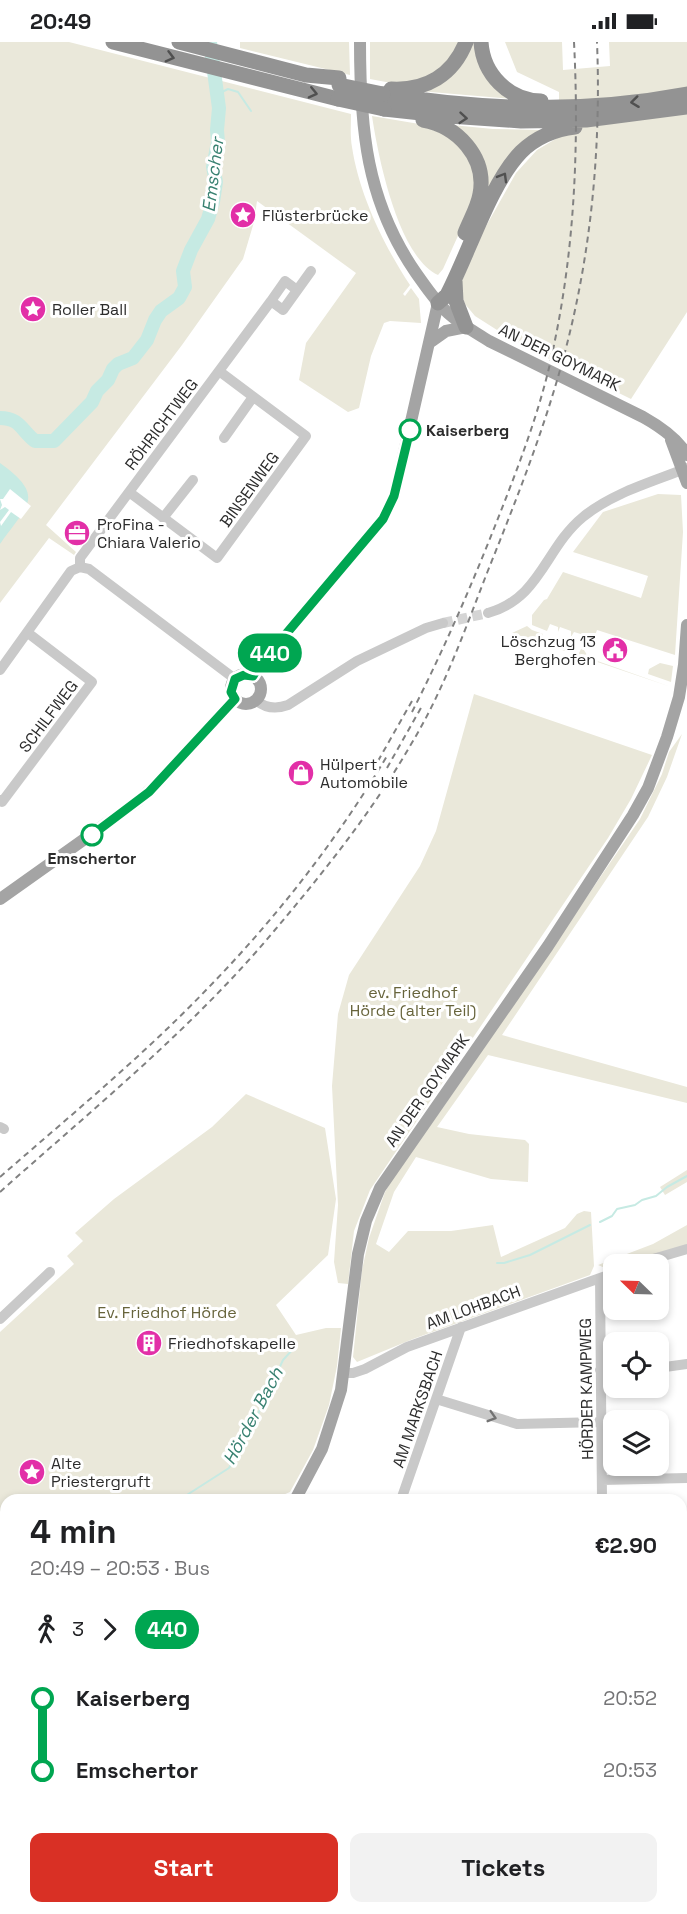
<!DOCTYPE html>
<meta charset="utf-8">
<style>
:root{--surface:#fff;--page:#f2f2f2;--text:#202124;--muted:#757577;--accent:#d93025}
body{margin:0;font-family:"Space Grotesk",sans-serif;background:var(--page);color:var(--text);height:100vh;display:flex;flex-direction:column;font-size:22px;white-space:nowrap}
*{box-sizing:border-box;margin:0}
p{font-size:20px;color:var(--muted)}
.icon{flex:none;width:33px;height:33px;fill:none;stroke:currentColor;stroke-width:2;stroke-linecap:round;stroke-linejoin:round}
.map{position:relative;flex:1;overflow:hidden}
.sheet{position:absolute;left:0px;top:1452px;width:687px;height:420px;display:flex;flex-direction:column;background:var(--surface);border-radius:18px 18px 0 0;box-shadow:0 3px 9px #0003}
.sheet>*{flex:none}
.badge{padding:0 12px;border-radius:20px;font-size:21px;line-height:39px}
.needle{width:39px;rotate:293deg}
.controls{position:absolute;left:603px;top:1212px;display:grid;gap:12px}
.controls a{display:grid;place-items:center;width:66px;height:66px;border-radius:12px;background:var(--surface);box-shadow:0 3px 9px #0003;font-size:30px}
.map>.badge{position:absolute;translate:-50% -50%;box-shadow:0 0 0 3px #fff}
.legs{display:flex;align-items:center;gap:9px;height:66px;padding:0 30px;font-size:20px}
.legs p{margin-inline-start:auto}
.summary{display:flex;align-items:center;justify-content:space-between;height:102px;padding:0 30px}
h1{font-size:33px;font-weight:600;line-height:45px}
.primary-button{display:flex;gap:12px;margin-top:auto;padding:12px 30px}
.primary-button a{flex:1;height:69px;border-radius:12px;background:var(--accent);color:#fff;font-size:24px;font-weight:600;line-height:69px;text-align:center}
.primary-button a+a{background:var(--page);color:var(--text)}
ul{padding:0 30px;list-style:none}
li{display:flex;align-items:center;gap:21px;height:72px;font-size:22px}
li i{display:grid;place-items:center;width:9px;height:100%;margin:0 8px;background:currentColor}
li i::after{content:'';width:15px;height:15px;margin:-8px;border:4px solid;border-radius:50%;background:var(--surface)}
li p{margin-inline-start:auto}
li:first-child i{background:linear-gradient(#0000 50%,currentColor 0)}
li:last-child i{background:linear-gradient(currentColor 50%,#0000 0)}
.status{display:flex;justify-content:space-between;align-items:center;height:42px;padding:0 30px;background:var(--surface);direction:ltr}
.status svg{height:16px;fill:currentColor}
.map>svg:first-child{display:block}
</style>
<div class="status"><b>20:49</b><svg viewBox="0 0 49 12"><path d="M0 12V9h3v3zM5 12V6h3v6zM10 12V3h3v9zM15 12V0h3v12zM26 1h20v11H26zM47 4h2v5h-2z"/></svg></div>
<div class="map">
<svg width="687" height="1872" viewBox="0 0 687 1872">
<rect width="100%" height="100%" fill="#fff"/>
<path fill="#eae8da" d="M 0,0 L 69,0 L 351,72 C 351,83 350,94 352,105 C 359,152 384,204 410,243 L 403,252 L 405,254 L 411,246 L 419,257 L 421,281 L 390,279 L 384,281 L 371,314 L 359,366 L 348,370 L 299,338 L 306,301 L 356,231 L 257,159 L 254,180 L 243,217 L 182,303 L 46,483 L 76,510 L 74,513 L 49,496 L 0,561 Z
M 240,0 L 349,0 L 350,33 L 240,6 Z
M 370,0 L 462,0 L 438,33 L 402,43 L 370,37 Z
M 471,0 L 475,0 L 513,57 L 419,49 Z
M 505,0 L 562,0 L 563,28 L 610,24 L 609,0 L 687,0 L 687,270 L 631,357 L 519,302 L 475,274 L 465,262 L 459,246 L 481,193 L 516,131 L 537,108 L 559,95 L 559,50 L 517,30 Z
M 372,74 L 431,84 L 458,100 L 476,131 L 471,165 L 443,227 L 438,233 C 398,215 378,114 372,74 Z
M 452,83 L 493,87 L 539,88 L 540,89 L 485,153 Z
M 658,452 L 681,453 L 683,490 L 675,613 L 597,588 L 594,596 L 574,590 L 571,595 L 571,589 L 560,585 L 558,590 L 558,585 L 550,582 L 547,589 L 532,583 L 532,573 L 544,558 L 547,557 L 563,530 L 641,556 L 648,534 L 573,510 L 603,470 Z
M 527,584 L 532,588 L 543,592 L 541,599 L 552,602 L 555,597 L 555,603 L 565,606 L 569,601 L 568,607 L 579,611 L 582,605 L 589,616 L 671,645 L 512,591 Z
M 660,621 L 673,624 L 671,640 L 648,632 L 649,627 Z
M 474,652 L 652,713 L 631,757 L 608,796 L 370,1148 L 354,1189 L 348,1242 L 338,1241 L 334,1220 L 338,1163 L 332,1044 L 338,972 L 349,933 L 420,824 L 436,789 Z
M 682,692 L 667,735 L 648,775 L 502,993 L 687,1045 L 687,1061 L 488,1013 L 437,1085 L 469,1092 L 525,1098 L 529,1102 L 528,1140 L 491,1137 L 416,1115 L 394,1150 L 376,1202 L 389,1210 L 408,1189 L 451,1189 L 493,1183 L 501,1215 L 565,1186 L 577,1172 L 584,1169 L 591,1170 L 594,1224 L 590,1233 L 413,1297 L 357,1320 L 353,1315 L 362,1228 L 369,1196 L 385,1150 L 396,1131 L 444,1064 L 640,777 L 662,732 L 669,710 Z
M 246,1052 L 325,1086 L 336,1157 L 328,1213 L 276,1263 L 296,1293 L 326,1286 L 341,1286 L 337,1324 L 329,1363 L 313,1408 L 290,1450 L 271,1458 L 6,1458 L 6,1615 L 0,1617 L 0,1290 L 74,1222 L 67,1214 L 83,1199 L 75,1191 L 114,1157 L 212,1085 Z
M 687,1128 L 687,1140 L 665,1153 L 660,1145 Z
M 687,1183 L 687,1203 C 662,1209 639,1222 614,1222 L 613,1226 L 605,1226 L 598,1223 L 653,1202 Z
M 681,1759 L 687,1760 L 687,1843 L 681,1842 Z
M 198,1866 L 248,1866 L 248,1872 L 207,1872 Z
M 310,1866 L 373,1866 L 373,1868 L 351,1872 L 312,1872 Z"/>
<path fill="#c6eae3" d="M 0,421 C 47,455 27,463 0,502 Z"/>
<path fill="#fff" d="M 10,447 L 31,464 L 21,477 L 11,470 L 1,484 L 0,480 L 9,468 L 5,465 L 0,468 L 2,463 L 0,457 L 3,457 Z"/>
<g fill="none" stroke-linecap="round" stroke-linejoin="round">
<path stroke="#c6eae3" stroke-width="2" d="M 218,52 L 228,47 L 238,50 L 251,69
M 600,1180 L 612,1174 L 617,1167 L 635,1163 L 642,1158 L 656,1154 L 667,1145 L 687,1134
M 497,1221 L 504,1221 L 530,1213 L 590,1183
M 179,1458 L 229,1426 L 252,1385 L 283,1318 L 294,1306
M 0,1551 L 6,1549
M 323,1866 L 325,1872"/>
<path stroke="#c6eae3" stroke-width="14" d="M 0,376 C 20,376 21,388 35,399 L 54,399 L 92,360 L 97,349 L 108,338 L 113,327 L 118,322 L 133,316 L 147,298 L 155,278 L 161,269 L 179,256 L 185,245 L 183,229 L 191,208 L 208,177 L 213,160 L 216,140 L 213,125 L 218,100 L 217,88 L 219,66 L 210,0"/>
<path stroke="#d5d5d5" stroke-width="10" stroke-dasharray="10 5" stroke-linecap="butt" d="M 443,581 L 488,571"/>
<path stroke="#c9c9c9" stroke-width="10" d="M 297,248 L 285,239 L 271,259 L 283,268 L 311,229
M 224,396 L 253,355
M 129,450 L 217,516 L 306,394 L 219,329
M 163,476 L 193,438
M 80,525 L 80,516 L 271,259
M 488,571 C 541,556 545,506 583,475 C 612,451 652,440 687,426
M 0,628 L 71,529 L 80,525 L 89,527 L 235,637
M 256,658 C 266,667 277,667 288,663 L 357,619 L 426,586 L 443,581
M 0,758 L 2,760 L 92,640 L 28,591
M 0,1085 L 4,1087
M 636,1222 L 687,1207
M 600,1236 L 602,1458
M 0,1277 L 50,1230
M 658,1326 L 687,1322
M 600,1328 L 614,1327
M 344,1331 L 353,1331 L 365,1327 L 407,1305 L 614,1231
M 436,1357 L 517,1382 L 601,1380
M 602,1438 L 687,1436
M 401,1458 L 461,1285
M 681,1547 L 687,1547
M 0,1622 L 6,1621
M 681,1645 L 687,1646
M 681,1731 L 687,1731
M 379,1866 L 381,1872"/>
<path stroke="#a4a4a4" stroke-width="12" d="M 360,0 C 360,86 366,159 416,231 C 426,245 435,259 448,271 C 460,282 475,290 489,299 L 643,375 C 659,384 678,397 687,413
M 429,301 L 446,289 L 466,285
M 671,398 L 687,441
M231 647a15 15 0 1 1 30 0a15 15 0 1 1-30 0Z
M 253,634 L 260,623 L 383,477 L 394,454 L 438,261
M 0,857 L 138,759 L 160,739 L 235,657
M 295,1458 L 322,1407 L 341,1348 L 358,1212 L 366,1179 L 380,1146 L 548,904 L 633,773 L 648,746 L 667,695 L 679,655 L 684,623 L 687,583
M 0,1706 L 6,1712
M 181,1866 L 188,1872
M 260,1866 L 261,1872
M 628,1866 L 687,1871
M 418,1872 L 476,1866"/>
<path stroke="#939393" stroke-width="15" d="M 113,0 L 338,57
M 179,0 L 306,33 L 339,36
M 481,0 C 483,32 508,58 541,59
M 391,47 C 426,49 453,33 466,0
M 383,52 C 485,69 586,71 687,52
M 384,67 L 449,74 L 521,79 L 586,78 L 687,65
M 423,78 C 457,84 487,115 480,152 C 478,165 470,178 465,191
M 455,239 L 456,259 L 466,285
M 438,261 L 447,253 C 469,211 490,142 521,110 C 535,96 555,87 575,85"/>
<path stroke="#818181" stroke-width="2" stroke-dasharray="6 4.5" stroke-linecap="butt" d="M 412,670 C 443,609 470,547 495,484 C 519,423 543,362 555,298 C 575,201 579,99 574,0
M 378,719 L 412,659
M 387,726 L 422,664
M 0,1135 C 71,1073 144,1013 209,945 C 277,875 337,798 387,714
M 0,1150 C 94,1066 193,986 274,889 C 323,831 372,770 410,704 C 443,650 464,590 487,531 C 517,456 547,381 567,302 C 592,204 601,101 597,0"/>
<path stroke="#939393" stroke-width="15" d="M 339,43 L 383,52
M 338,57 L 384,67"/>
</g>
<defs><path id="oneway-chevron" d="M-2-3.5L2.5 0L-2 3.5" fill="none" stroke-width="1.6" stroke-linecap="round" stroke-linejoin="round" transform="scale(1.5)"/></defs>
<g stroke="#505050">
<use href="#oneway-chevron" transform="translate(170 15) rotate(15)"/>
<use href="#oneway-chevron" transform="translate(313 51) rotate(13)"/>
<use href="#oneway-chevron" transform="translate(635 60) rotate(173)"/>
<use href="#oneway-chevron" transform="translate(463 76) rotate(5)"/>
<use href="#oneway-chevron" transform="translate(503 135) rotate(-60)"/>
</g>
<use stroke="#737373" href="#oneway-chevron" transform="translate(492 1375) rotate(17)"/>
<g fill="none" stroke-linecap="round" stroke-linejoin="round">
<defs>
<path id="line-1" d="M 92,793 L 149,750 L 235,657 L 231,650 L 235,637 L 244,633 L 253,634 L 259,624 L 383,477 L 394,454 L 410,388"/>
</defs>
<use href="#line-1" stroke="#fff" stroke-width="14"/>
<use href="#line-1" stroke="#00a651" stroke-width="9"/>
</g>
<defs>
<symbol id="sight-disc" viewBox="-11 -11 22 22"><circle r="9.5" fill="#e22fa7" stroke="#fff"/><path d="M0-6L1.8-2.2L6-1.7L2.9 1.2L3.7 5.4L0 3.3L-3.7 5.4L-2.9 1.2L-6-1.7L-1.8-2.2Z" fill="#fff"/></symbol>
<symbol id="office-disc" viewBox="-11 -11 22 22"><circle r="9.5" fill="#e22fa7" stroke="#fff"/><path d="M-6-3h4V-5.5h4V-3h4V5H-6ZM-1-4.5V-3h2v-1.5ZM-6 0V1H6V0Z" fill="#fff"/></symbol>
<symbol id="civic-disc" viewBox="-11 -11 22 22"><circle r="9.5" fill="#e22fa7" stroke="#fff"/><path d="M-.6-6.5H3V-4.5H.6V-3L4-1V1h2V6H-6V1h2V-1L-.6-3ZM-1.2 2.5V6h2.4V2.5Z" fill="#fff"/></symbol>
<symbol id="shop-disc" viewBox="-11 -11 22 22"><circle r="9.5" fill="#e22fa7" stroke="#fff"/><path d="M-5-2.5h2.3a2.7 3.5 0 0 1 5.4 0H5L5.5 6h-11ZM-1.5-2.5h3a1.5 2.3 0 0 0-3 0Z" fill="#fff"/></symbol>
<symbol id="building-disc" viewBox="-11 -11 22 22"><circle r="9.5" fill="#e22fa7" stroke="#fff"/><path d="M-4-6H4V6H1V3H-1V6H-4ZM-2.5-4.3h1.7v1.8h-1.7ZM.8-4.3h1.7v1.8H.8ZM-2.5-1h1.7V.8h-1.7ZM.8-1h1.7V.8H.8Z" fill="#fff"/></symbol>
</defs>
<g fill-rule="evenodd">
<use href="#sight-disc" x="228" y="158" width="30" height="30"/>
<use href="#sight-disc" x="18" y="252" width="30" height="30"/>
<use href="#office-disc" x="62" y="476" width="30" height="30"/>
<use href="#civic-disc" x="600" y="593" width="30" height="30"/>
<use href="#shop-disc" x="286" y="716" width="30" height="30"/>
<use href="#building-disc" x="134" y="1286" width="30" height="30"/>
<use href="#sight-disc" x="17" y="1415" width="30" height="30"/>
</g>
<g fill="#fff" stroke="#00a651" stroke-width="3">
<circle cx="410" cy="388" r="10"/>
<circle cx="92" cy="793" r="10"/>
</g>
<g text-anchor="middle" stroke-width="6" stroke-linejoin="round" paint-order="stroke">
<g font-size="16" fill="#2c2c2c" stroke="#fff" text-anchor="start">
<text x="262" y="179">Flüsterbrücke</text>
<text x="52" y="273">Roller Ball</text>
<text x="97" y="488">ProFina -<tspan x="97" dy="18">Chiara Valerio</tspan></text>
<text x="596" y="605" text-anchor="end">Löschzug 13<tspan x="596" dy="18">Berghofen</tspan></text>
<text x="320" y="728">Hülpert<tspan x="320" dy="18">Automobile</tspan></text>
<text x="168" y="1307">Friedhofskapelle</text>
<text x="51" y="1427">Alte<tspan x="51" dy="18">Priestergruft</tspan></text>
</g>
<g font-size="16" fill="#2c2c2c" stroke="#fff">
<text transform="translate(560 315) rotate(26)" y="6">AN DER GOYMARK</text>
<text transform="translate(161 382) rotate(-53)" y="6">RÖHRICHTWEG</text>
<text transform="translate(249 447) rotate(-54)" y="6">BINSENWEG</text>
<text transform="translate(48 674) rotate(-53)" y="6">SCHILFWEG</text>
<text transform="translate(427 1048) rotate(-55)" y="6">AN DER GOYMARK</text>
<text transform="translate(473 1265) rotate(-20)" y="6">AM LOHBACH</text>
<text transform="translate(586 1347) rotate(-91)" y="6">HÖRDER KAMPWEG</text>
<text transform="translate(417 1367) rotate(-71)" y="6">AM MARKSBACH</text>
</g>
<g font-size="16" font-weight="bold" fill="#2c2c2c" stroke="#fff" text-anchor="start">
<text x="426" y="394">Kaiserberg</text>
<text x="92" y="822" text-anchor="middle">Emschertor</text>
</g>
<g font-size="16" fill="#67643b" stroke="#fff">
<text x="413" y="956">ev. Friedhof<tspan x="413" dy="18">Hörde (alter Teil)</tspan></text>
<text x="167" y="1276">Ev. Friedhof Hörde</text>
</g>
<g font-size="18" font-style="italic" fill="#388171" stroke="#fff">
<text transform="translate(213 133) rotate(-83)" y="6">Emscher</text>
<text transform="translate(253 1374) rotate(-62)" y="6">Hörder Bach</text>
</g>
</g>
</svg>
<div class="controls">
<a><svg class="needle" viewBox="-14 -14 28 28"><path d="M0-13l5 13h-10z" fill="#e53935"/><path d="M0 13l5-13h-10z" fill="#757577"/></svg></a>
<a><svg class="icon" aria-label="locate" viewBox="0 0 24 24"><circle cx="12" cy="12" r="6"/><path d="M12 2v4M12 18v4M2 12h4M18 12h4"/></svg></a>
<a><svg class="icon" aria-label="layers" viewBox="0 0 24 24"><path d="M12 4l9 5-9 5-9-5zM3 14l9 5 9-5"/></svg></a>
</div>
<b class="badge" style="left:270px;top:611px;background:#00a651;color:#fff">440</b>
<section class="sheet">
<div class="summary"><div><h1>4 min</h1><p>20:49 – 20:53 · Bus</p></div><b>€2.90</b></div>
<div class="legs"><svg class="icon" aria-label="walk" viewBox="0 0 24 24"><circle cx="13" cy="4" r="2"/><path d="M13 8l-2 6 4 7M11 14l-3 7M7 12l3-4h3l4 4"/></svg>3<svg class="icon" aria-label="forward" viewBox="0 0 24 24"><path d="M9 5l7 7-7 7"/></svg><b class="badge" style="background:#00a651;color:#fff">440</b></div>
<ul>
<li><i style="color:#00a651"></i><b>Kaiserberg</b><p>20:52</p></li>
<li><i style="color:#00a651"></i><b>Emschertor</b><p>20:53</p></li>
</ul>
<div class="primary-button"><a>Start</a><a>Tickets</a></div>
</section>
</div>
